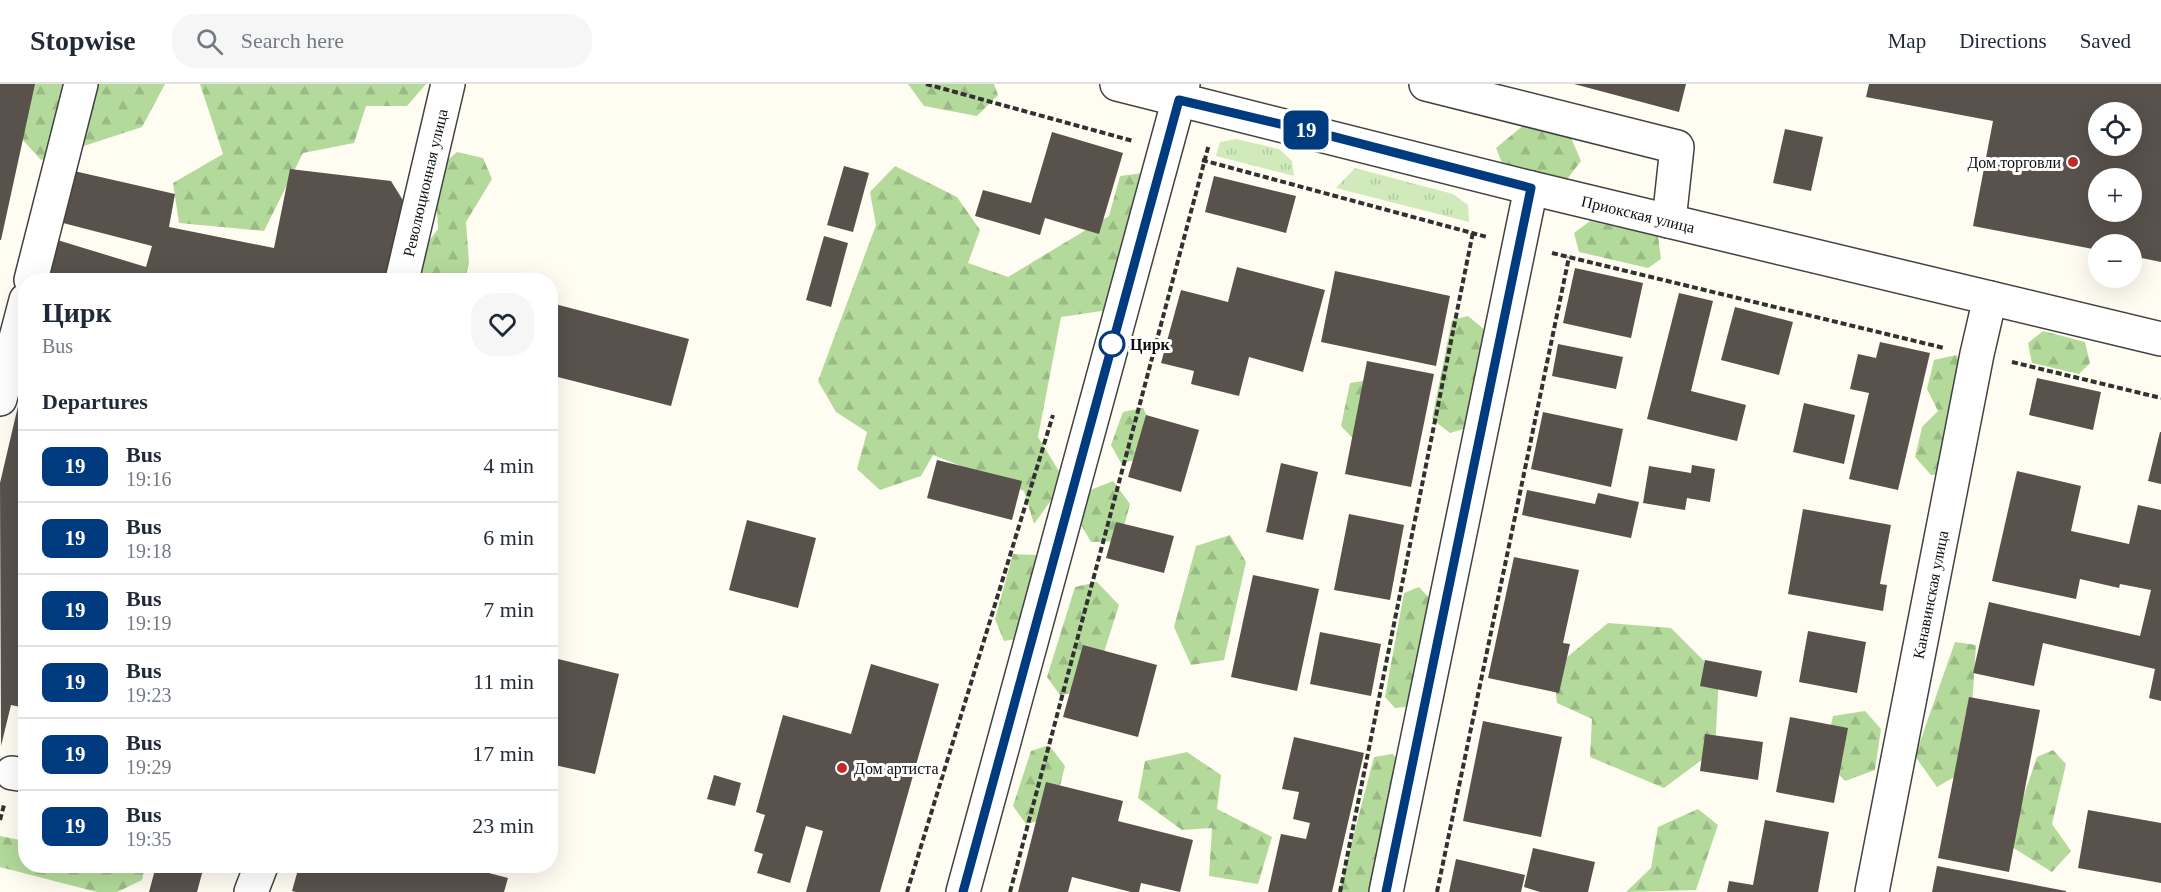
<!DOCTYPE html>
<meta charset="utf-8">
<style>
:root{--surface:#fff;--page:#f6f6f7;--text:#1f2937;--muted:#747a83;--line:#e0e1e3}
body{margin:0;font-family:Georgia,serif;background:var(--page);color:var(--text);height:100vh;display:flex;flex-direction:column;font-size:22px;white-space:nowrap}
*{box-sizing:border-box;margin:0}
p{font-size:20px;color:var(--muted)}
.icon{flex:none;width:33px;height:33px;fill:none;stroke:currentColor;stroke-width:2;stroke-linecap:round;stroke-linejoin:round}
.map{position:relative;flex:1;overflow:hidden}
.side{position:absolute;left:18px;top:189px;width:540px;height:600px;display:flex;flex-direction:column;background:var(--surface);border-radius:24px;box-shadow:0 6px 24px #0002}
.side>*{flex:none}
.badge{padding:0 12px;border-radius:9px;font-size:21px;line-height:39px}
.controls{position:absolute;left:2088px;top:18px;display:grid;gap:12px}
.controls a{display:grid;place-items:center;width:54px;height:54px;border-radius:50%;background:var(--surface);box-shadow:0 6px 24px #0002;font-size:30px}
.map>.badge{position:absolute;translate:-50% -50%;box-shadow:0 0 0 3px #fff}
h2{padding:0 24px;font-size:22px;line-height:54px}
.round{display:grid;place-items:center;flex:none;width:63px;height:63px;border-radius:24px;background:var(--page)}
.overview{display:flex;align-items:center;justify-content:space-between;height:102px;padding:0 24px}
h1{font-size:28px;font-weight:700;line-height:45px}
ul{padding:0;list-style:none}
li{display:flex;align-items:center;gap:18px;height:72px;padding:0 24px;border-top:2px solid var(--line)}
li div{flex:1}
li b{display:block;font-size:22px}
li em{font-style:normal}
li .badge{min-width:66px;font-weight:700;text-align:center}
header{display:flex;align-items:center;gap:36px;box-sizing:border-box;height:84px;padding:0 30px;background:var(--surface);border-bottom:2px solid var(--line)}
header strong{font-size:28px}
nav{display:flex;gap:33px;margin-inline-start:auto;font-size:21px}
.search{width:420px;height:54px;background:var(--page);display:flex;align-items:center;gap:15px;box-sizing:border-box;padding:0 21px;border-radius:24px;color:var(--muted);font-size:22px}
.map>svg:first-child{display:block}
</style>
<header>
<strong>Stopwise</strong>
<div class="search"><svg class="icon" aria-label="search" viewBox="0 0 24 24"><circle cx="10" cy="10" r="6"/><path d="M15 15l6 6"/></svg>Search here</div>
<nav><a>Map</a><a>Directions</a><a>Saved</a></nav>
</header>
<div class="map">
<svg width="2161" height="808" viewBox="0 0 2161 808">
<defs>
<pattern id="grass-tufts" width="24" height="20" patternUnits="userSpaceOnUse" patternTransform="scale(1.5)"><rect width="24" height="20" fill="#d0eabb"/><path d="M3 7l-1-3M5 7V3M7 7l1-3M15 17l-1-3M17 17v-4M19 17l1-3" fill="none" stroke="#b1c8a0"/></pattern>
<pattern id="forest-firs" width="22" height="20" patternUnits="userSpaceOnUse" patternTransform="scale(1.5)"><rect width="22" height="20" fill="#b3da9a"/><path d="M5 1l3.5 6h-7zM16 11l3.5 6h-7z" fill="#99ba84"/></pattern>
</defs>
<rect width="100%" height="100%" fill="#fffdf2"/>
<path fill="url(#grass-tufts)" d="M 1236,55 L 1279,65 L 1292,77 L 1294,92 L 1216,72 L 1220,58 Z
M 1355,84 L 1453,110 L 1468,121 L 1469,138 L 1336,104 Z"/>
<path fill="url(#forest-firs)" d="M 29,0 L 165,0 L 142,43 L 41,76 L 12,44 Z
M 200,0 L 426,0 L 407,22 L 366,22 L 354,59 L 303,69 L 264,147 L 179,139 L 173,99 L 223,70 Z
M 908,0 L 994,0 L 998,11 L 977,32 L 924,22 Z
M 1525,40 L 1569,49 L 1581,77 L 1561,103 L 1506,89 L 1496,64 Z
M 457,68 L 483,74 L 492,95 L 466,138 L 469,179 L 465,196 L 411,196 L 419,170 L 438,145 L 435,87 Z
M 895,82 L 957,113 L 980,146 L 968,179 L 1008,193 L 1109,132 L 1120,92 L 1150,88 L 1108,226 L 1061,233 L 1038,353 L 1065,397 L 1034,440 L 1024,407 L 933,371 L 921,392 L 880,406 L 857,385 L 867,348 L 836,328 L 818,297 L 876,141 L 870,108 Z
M 1590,137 L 1658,152 L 1661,175 L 1648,184 L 1579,168 L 1574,149 Z
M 1468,232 L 1486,247 L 1470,343 L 1450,349 L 1432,335 L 1452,236 Z
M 2043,247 L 2085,258 L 2090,279 L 2079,290 L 2032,279 L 2028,259 Z
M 1956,271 L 1971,286 L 1948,390 L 1931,391 L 1915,373 L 1922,343 L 1938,327 L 1927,305 L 1934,276 Z
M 1377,295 L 1359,361 L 1341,342 L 1350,299 Z
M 1143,324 L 1155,348 L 1150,373 L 1121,379 L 1111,361 L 1123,328 Z
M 1113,397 L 1130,420 L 1120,457 L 1091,458 L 1079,437 L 1088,407 Z
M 1230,451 L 1246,478 L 1224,576 L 1191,581 L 1174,543 L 1196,462 Z
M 1013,470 L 1036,471 L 1044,486 L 1022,554 L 1004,557 L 995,535 Z
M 1097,498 L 1119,521 L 1092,606 L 1060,611 L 1047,593 L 1075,503 Z
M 1419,503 L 1434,519 L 1414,622 L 1395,624 L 1385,613 L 1404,509 Z
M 1608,539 L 1671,544 L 1719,592 L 1715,666 L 1664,704 L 1590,673 L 1592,635 L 1557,619 L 1553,585 Z
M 1955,558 L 1976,561 L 1968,685 L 1937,703 L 1915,672 Z
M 1865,627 L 1881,645 L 1875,686 L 1845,697 L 1823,674 L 1833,632 Z
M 1049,661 L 1065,682 L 1052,734 L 1026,740 L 1013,722 L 1031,667 Z
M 2053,666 L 2066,680 L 2052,740 L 2071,767 L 2052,788 L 2007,760 L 2037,673 Z
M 1187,668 L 1221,691 L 1217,725 L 1272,753 L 1258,800 L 1209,792 L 1212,744 L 1182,746 L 1138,714 L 1145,677 Z
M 1393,670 L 1404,685 L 1377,808 L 1339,808 L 1374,673 Z
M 1698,725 L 1718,741 L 1696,806 L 1626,808 L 1651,784 L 1658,743 Z
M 0,752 L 25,757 L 26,782 L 145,782 L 142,796 L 117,808 L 97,808 L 0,783 Z"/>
<path fill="#58514c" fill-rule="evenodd" d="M 0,0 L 35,0 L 1,156 L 0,156 Z
M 1574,0 L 1686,0 L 1679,28 Z
M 1869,0 L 2161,0 L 2161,178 L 2132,172 L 2132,160 L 2098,160 L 2098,166 L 1973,142 L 1993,37 L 1866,13 ZM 2098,28 L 2132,28 L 2132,62 L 2098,62 ZM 2098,94 L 2132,94 L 2132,128 L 2098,128 Z
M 1785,45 L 1823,53 L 1811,107 L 1773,99 Z
M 1052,48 L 1123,69 L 1099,150 L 1045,134 L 1040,151 L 975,132 L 983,106 L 1031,119 Z
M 844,82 L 869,89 L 853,148 L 827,141 Z
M 290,85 L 391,97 L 404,118 L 385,196 L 45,196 L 54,155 L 146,183 L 152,162 L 63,139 L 74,87 L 175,110 L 169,143 L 274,164 Z
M 1214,92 L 1296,112 L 1286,149 L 1205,128 Z
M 824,152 L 848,159 L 831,223 L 806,216 Z
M 1237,183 L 1325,206 L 1303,288 L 1249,273 L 1239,312 L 1191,300 L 1194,287 L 1161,279 L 1181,206 L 1228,218 Z
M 1575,184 L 1643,199 L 1631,254 L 1563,239 Z
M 1335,187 L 1450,212 L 1436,282 L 1321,258 Z
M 1679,209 L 1713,217 L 1691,307 L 1746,321 L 1737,357 L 1647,335 Z
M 551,219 L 689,255 L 671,322 L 550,291 L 550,269 L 554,254 L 550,254 Z
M 1735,223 L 1793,238 L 1779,291 L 1721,276 Z
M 1880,258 L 1930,269 L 1898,406 L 1849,395 L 1869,309 L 1850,305 L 1858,270 L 1876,274 Z
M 1558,260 L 1623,273 L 1616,305 L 1552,292 Z
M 1367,277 L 1434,290 L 1411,403 L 1345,390 Z
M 26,288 L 26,624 L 11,621 L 1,662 L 0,399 Z
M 2037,294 L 2101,308 L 2093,346 L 2029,331 Z
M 1804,319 L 1855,331 L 1844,380 L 1793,368 Z
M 1543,328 L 1623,345 L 1611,403 L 1531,385 Z
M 1146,331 L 1199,346 L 1181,408 L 1128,393 Z
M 2160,348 L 2161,348 L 2161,400 L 2148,397 Z
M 937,376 L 1022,397 L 1012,436 L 927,414 Z
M 1281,379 L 1318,388 L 1303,456 L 1266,448 Z
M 1692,381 L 1715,385 L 1710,418 L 1687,414 L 1685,426 L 1643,419 L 1649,382 L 1691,389 Z
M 2017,387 L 2081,402 L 2071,447 L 2129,460 L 2138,421 L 2161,426 L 2161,617 L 2149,614 L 2155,585 L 2043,559 L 2034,602 L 1973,589 L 1989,518 L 2140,552 L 2151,506 L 2120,500 L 2119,504 L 2080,495 L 2076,515 L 1992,497 Z
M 1527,406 L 1595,420 L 1598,409 L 1639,418 L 1631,454 L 1522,431 Z
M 1803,425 L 1891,441 L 1880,500 L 1887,501 L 1883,527 L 1788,510 Z
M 1349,430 L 1404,441 L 1390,516 L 1334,506 Z
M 747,436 L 816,454 L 798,524 L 729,506 Z
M 1116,438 L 1174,452 L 1164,489 L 1106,474 Z
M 1514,473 L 1579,486 L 1563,559 L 1570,560 L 1559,609 L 1488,594 Z
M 1253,491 L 1319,505 L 1297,607 L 1231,593 Z
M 1808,547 L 1866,558 L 1857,609 L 1799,598 Z
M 1320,548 L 1381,560 L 1371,612 L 1310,600 Z
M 1083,561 L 1157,581 L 1138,653 L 1063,633 Z
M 550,573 L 619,590 L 595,690 L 550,680 Z
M 1705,576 L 1762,587 L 1757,613 L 1700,602 Z
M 871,580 L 939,600 L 880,808 L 806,808 L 823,747 L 806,742 L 790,799 L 757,789 L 763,770 L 754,767 L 765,731 L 756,728 L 783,631 L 851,650 Z
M 1969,613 L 2040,626 L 2009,788 L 1938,774 Z
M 1790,633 L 1848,644 L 1834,719 L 1776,708 Z
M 1483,637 L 1562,653 L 1541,753 L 1463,737 Z
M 1705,650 L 1763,658 L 1758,696 L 1700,687 Z
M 1294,653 L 1364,669 L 1332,808 L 1268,808 L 1281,750 L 1306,755 L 1310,739 L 1293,735 L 1299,708 L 1282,705 Z
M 714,691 L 741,699 L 735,722 L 707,715 Z
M 1046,698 L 1123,717 L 1118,737 L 1193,756 L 1180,808 L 1141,799 L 1139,808 L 1131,808 L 1072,793 L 1068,808 L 1018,808 Z
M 2088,726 L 2161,739 L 2161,799 L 2078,784 Z
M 1765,736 L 1829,748 L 1818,808 L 1727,808 L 1729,797 L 1753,801 Z
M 1533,764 L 1595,778 L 1588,808 L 1540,808 L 1524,803 Z
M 1456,775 L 1525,791 L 1521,808 L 1449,808 Z
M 156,782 L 204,782 L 197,808 L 149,808 Z
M 299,782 L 462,782 L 508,794 L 504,808 L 296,808 L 292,807 Z
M 1937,782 L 2066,807 L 2066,808 L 1932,808 Z"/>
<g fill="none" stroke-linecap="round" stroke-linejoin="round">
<defs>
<g id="minor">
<path id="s1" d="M 1117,0 L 1531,104 L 2161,255"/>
<path d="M 1426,0 L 1677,63 L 1669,137"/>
<path d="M 31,196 L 81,0"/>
<path id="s2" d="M 402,196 L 448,0"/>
<path d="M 0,315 L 26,216"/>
<path d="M 12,689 L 26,691"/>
<path d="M 251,808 L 261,782"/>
<path d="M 963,808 L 1183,0"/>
<path d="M 1386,808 L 1531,104"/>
<path id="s3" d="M 1872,808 L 1977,270 L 1990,214"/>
</g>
</defs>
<use href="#minor" stroke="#424242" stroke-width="36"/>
<path stroke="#313131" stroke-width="4" stroke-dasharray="6 3" stroke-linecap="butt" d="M 926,0 L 1133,57
M 1202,76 L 1487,153
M 1552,169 L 1944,264
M 2012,278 L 2161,314
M 0,736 L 4,721
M 907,808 L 1053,331
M 1010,808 L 1209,60
M 1340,808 L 1473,148
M 1437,808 L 1569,173"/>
<use href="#minor" stroke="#fff" stroke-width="33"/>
</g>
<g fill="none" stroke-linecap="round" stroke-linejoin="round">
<defs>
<path id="line" d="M 963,808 L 1179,16 L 1331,52 L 1531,104 L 1386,808"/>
</defs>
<use href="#line" stroke="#fff" stroke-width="14"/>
<use href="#line" stroke="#003b80" stroke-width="9"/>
</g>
<g fill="#bf2b28" stroke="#fff" stroke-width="2">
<circle cx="2073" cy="78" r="6"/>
<circle cx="842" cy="684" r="6"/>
</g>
<circle fill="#fff" stroke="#003b80" stroke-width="3" cx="1112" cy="260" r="12"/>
<g text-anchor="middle" stroke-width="6" stroke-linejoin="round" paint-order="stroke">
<g font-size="16" fill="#0f0f0f" stroke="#fff" text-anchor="end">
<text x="2061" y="84">Дом торговли</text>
<text x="854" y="690" text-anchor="start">Дом артиста</text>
</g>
<g font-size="16" fill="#0f0f0f" stroke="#fff">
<text dy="6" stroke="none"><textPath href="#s2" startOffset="100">Революционная улица</textPath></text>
<text dy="6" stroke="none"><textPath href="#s1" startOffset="537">Приокская улица</textPath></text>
<text dy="6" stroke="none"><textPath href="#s3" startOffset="303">Канавинская улица</textPath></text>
</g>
<g font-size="16" font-weight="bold" fill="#0f0f0f" stroke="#fff" text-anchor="start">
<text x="1130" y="266">Цирк</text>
</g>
</g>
</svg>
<div class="controls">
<a><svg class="icon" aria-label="locate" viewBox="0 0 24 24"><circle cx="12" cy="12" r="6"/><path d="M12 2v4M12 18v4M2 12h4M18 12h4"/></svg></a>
<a>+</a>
<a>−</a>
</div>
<b class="badge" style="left:1306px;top:46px;background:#003b80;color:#fff">19</b>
<section class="side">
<div class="overview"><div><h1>Цирк</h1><p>Bus</p></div><a class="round"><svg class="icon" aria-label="heart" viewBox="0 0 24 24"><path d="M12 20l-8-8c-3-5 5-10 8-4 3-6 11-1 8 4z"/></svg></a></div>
<h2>Departures</h2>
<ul>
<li><span class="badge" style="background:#003b80;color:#fff">19</span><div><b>Bus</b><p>19:16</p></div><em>4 min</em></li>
<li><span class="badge" style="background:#003b80;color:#fff">19</span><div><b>Bus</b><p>19:18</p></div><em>6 min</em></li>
<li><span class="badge" style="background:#003b80;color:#fff">19</span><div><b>Bus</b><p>19:19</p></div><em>7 min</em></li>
<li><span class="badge" style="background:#003b80;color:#fff">19</span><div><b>Bus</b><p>19:23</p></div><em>11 min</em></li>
<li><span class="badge" style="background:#003b80;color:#fff">19</span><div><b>Bus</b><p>19:29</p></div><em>17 min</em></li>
<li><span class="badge" style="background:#003b80;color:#fff">19</span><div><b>Bus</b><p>19:35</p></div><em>23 min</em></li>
</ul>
</section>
</div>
